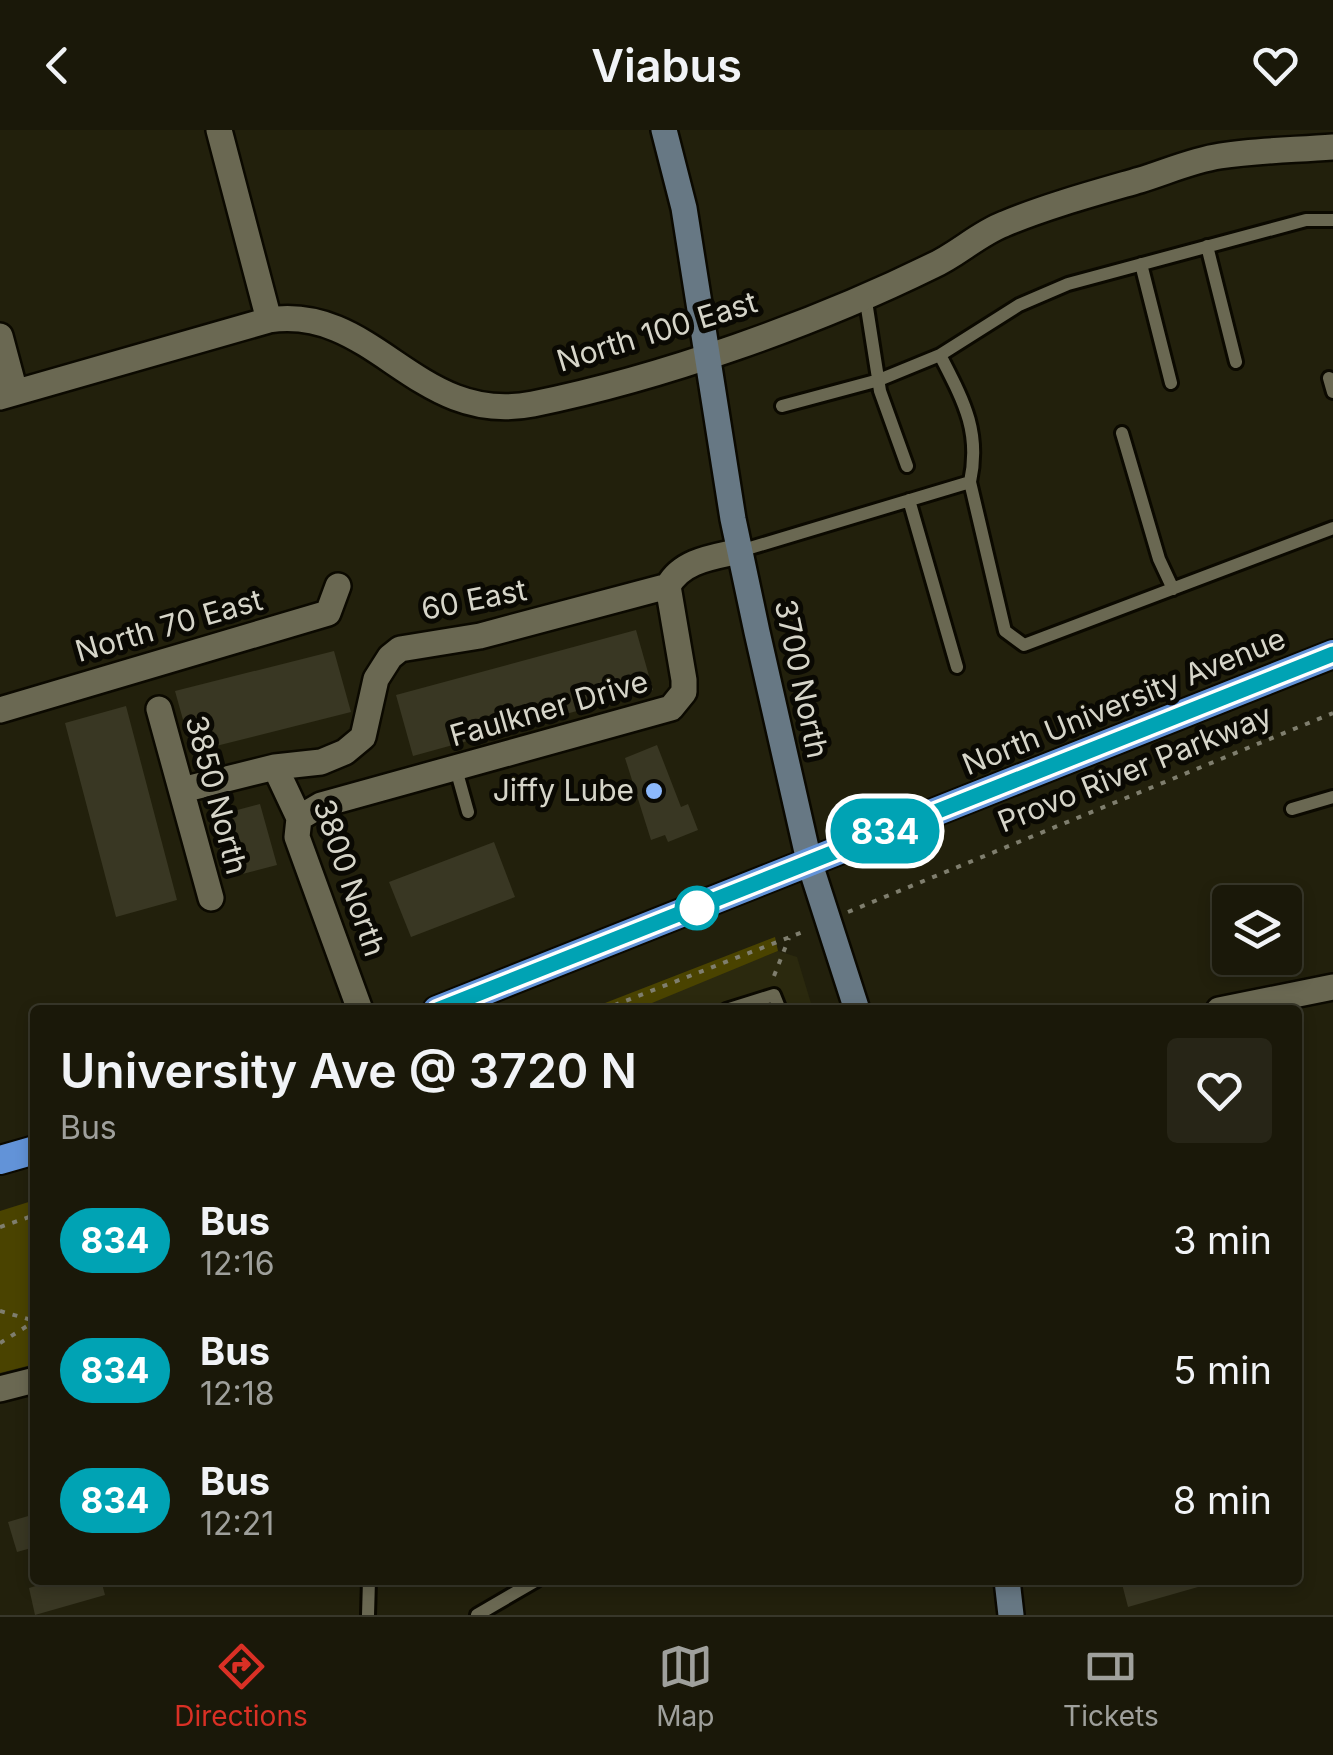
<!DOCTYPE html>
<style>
:root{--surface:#1a1809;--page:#272517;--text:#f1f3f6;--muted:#9fa09c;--line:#38372a;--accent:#d93025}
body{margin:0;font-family:Inter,sans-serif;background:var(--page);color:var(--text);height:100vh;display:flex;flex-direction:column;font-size:38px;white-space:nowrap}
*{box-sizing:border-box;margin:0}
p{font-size:32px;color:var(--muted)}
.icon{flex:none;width:55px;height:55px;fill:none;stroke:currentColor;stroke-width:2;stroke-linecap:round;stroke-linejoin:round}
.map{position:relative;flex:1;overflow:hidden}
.side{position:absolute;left:30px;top:875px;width:1272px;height:580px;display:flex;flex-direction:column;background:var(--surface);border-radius:10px;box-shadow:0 5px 15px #0003,0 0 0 2px var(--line)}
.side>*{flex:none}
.badge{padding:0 20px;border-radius:32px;font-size:35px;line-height:65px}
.fabs{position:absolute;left:1212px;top:755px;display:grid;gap:20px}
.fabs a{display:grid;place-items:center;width:90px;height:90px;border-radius:10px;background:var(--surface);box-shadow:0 5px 15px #0003,0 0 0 2px var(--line);font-size:50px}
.map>.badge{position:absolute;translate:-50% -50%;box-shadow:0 0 0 5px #fff}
.round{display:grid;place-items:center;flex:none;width:105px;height:105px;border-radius:10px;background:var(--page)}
.summary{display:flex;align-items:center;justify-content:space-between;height:170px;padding:0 30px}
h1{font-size:48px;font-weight:600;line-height:75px}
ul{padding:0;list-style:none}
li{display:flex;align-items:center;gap:30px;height:130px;padding:0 30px}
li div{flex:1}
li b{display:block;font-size:38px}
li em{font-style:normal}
li .badge{min-width:110px;font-weight:700;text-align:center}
header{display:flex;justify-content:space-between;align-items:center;height:130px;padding:0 30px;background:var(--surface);font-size:45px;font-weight:600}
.menu{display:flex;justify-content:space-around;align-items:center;height:140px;border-top:2px solid var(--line);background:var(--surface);font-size:28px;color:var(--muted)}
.menu a{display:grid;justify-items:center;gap:5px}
.menu .on{color:var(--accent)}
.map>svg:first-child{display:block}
</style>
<header><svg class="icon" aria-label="back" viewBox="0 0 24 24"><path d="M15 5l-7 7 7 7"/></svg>Viabus<svg class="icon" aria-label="heart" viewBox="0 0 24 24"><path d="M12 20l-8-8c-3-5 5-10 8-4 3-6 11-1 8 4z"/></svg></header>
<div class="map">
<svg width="1333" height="1485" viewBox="0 0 1333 1485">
<rect width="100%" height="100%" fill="#22200c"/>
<path fill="#2b290e" d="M 778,821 L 797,827 L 813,880 L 625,880 Z"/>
<path fill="#4a4300" d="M 775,807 L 778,821 L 635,880 L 587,880 Z
M 35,1070 L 35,1234 L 0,1243 L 0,1081 Z"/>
<path fill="#393723" d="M 636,500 L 653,560 L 413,626 L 396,565 Z
M 334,521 L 351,582 L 192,622 L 175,561 Z
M 126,576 L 177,770 L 116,787 L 65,593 Z
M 657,615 L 681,677 L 688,674 L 698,700 L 668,712 L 665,705 L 651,710 L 625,628 Z
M 260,674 L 277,735 L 227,748 L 211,687 Z
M 494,712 L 515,767 L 411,807 L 389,752 Z
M 35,1384 L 35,1417 L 17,1422 L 8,1392 Z
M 56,1450 L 101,1450 L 105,1465 L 35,1485 L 29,1458 Z
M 1121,1450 L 1204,1450 L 1205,1455 L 1128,1477 Z"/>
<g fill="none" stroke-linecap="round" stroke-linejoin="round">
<defs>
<path id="service" d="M 1207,116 L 1236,232
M 1141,134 L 1171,253
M 865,165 L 880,261 L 907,336
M 1329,248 L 1333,262
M 782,276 L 879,250 L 940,225
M 1122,303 L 1159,429 L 1173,459
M 970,352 C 981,301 963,270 940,225 L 1019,175 L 1068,154 L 1306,90 L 1333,90
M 909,370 L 957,537
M 740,421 L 970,352 L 1005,501 L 1024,515 L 1333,398
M 456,639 L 468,682
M 1292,679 L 1333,667
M 726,880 L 774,865 L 780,880
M 368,1485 L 369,1450
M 477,1485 L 537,1450"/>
<path id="minor" d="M 219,0 L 269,190
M 0,206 L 15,262
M 0,267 L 269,190 C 375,174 417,297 533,274 C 661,248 814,194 932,136 C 957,125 978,104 1004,94 C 1047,76 1095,63 1140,50 C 1166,42 1193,30 1220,26 C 1257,20 1296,20 1333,17
M 159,579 L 211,768
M 0,580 L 328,483 L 338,456
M 275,637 L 299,688 L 297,707 L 360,880
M 182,660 L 275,637 L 321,632 L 345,622 L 363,607 L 376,549 L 390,527 L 400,519 L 480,506 L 668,456
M 299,688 L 321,675 L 671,578 L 684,562 L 684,550 L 668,456 C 682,430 714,427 740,421
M 1219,880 L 1333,857
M 0,1259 L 35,1250"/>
<path id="secondary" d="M 664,0 L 684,78 L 733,389 L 757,502 L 809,731 L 857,880
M 1007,1450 L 1011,1485"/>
<path id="trunk" d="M 437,880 L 1333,524
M 0,1030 L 35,1020"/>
</defs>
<use href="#service" stroke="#0b0900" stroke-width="18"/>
<use href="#minor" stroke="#0b0900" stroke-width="30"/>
<use href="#secondary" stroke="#0b0900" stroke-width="30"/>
<use href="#trunk" stroke="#0b0900" stroke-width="32"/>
<path stroke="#7f7e6e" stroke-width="4" stroke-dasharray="5 8" stroke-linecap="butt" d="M 848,782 L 1333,583
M 774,846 L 789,808
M 602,880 L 808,800
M 0,1097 L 35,1085
M 0,1181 L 35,1191
M 0,1213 L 32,1193"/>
<use href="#service" stroke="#6a6852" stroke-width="12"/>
<use href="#minor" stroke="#6a6852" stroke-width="25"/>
<use href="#secondary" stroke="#677884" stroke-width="25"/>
<use href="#trunk" stroke="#6293d8" stroke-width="28"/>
</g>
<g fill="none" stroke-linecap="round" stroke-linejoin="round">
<defs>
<path id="line" d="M 437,880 L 1333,524"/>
</defs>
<use href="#line" stroke="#fff" stroke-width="22"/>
<use href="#line" stroke="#00a3b4" stroke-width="15"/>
</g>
<circle fill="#8cb9fc" stroke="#0a0903" stroke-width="4" cx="654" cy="661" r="10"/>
<circle fill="#fff" stroke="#00a3b4" stroke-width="5" cx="697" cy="778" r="20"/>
<g text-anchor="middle" stroke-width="10" stroke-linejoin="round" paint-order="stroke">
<g font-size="30" fill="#d6d5c9" stroke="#0a0903">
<text transform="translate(657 202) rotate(-17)" y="10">North 100 East</text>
<text transform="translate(474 470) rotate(-11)" y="10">60 East</text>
<text transform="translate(169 496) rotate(-16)" y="10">North 70 East</text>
<text transform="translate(801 549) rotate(78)" y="10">3700 North</text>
<text transform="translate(1124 572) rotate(-22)" y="10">North University Avenue</text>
<text transform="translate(549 579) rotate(-16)" y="10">Faulkner Drive</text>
<text transform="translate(1135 639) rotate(-22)" y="10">Provo River Parkway</text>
<text transform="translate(216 665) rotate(75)" y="10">3850 North</text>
<text transform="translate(349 748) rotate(71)" y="10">3800 North</text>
</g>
<g font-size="30" fill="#d6d5c9" stroke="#0a0903" text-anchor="end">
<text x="634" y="671">Jiffy Lube</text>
</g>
</g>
</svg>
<div class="fabs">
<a><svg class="icon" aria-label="layers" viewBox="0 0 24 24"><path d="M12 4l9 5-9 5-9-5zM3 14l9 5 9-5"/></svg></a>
</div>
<b class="badge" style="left:885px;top:701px;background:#00a3b4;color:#fff">834</b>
<section class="side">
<div class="summary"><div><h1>University Ave @ 3720 N</h1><p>Bus</p></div><a class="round"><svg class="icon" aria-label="heart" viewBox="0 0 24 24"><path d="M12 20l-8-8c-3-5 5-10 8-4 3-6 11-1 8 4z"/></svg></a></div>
<ul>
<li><span class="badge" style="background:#00a3b4;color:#fff">834</span><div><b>Bus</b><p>12:16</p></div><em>3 min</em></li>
<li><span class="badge" style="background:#00a3b4;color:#fff">834</span><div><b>Bus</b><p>12:18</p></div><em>5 min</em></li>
<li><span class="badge" style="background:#00a3b4;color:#fff">834</span><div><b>Bus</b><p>12:21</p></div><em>8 min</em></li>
</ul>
</section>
</div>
<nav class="menu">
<a class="on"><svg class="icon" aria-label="directions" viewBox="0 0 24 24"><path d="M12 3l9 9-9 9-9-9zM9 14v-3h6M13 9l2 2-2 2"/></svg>Directions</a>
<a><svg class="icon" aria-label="map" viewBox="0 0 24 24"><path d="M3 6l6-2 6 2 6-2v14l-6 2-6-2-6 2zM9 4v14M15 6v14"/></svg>Map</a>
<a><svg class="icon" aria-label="tickets" viewBox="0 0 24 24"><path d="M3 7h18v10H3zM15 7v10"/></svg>Tickets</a>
</nav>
